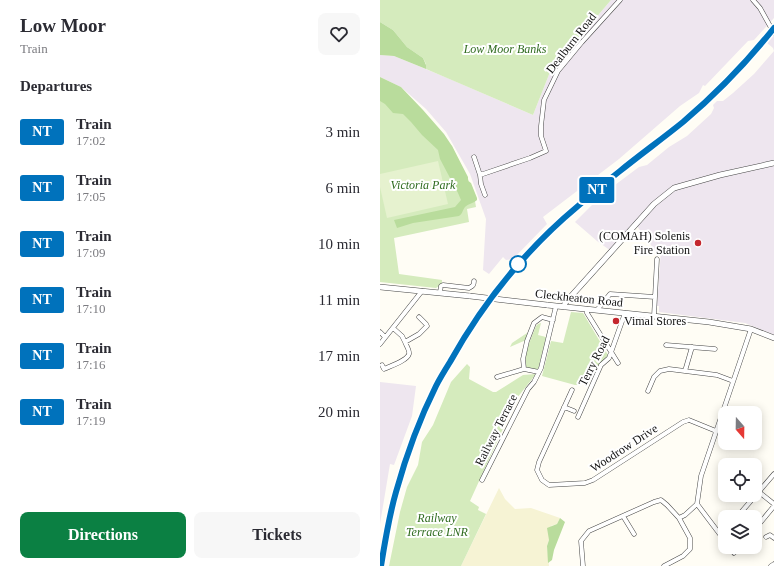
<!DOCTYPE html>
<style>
:root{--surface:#fff;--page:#f7f7f7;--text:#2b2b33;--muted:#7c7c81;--accent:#0b8043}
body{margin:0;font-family:Georgia,serif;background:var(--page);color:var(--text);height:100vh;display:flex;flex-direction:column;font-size:15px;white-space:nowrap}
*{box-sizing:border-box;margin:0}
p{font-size:13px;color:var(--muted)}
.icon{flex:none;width:22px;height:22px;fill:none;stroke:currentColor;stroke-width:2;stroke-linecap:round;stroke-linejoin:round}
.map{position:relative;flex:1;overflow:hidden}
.panel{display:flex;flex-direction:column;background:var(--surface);width:380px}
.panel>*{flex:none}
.badge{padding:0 8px;border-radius:3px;font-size:14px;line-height:26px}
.needle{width:26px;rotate:160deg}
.buttons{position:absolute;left:338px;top:406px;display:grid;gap:8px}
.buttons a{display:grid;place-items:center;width:44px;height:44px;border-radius:8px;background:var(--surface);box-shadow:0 2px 10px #0003;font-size:20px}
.map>.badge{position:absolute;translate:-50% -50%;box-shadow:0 0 0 2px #fff}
h2{padding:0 20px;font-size:15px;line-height:36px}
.round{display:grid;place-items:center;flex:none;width:42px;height:42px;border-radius:8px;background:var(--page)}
.summary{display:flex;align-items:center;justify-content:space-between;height:68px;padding:0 20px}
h1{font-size:19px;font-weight:700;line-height:30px}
.primary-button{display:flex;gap:8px;margin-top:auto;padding:8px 20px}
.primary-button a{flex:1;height:46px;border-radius:8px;background:var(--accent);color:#fff;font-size:16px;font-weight:700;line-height:46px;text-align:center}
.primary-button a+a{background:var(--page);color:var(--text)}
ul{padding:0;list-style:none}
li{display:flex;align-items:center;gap:12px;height:56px;padding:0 20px}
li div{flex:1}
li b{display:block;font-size:15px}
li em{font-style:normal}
li .badge{min-width:44px;font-weight:700;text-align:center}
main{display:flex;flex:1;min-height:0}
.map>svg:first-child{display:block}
</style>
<main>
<section class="panel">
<div class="summary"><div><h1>Low Moor</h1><p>Train</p></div><a class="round"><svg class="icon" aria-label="heart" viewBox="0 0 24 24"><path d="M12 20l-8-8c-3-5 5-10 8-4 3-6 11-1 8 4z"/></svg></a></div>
<h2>Departures</h2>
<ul>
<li><span class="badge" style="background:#0072bc;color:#fff">NT</span><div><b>Train</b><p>17:02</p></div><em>3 min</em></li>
<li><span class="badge" style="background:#0072bc;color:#fff">NT</span><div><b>Train</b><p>17:05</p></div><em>6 min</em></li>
<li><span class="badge" style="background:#0072bc;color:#fff">NT</span><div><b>Train</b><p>17:09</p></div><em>10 min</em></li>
<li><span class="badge" style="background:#0072bc;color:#fff">NT</span><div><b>Train</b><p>17:10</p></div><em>11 min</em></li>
<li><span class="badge" style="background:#0072bc;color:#fff">NT</span><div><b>Train</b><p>17:16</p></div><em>17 min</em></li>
<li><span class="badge" style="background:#0072bc;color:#fff">NT</span><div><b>Train</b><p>17:19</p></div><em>20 min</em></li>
</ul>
<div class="primary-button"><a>Directions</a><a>Tickets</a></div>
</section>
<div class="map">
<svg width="394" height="566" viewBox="0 0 394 566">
<rect width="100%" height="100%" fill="#fffdf5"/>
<path fill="#eee6ef" d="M 231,0 L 394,0 L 394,18 L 374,40 L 368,41 L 325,86 L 323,85 L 319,93 L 300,106 L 239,159 L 163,217 L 167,224 L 133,259 L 126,260 L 123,257 L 109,274 L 103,270 L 106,219 L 90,174 L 66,132 L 46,109 L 21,87 L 0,77 L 0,55 L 14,56 L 65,77 L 153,115 L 170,72 Z
M 394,31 L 394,51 L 393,48 L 386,42 Z
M 394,51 L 394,335 L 365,323 L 279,312 L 279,306 L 277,306 L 281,250 L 277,253 L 259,229 L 255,222 L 231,251 L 217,241 L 195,222 L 223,194 L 259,167 L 267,165 L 289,147 L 307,136 L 331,114 L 334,108 L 333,105 L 337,101 L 343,101 L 353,93 L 374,74 Z
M 0,382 L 36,386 L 32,416 L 14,465 L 10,464 L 0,524 Z"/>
<path fill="#f6f3d4" d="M 119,488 L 125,499 L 135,509 L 151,508 L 180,518 L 177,524 L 171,526 L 169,540 L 167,546 L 169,566 L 81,566 Z"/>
<path fill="#d5ebbd" d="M 0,0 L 231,0 L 170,72 L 153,115 L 46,69 L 46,64 L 43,58 L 27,47 L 13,30 L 0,22 Z
M 0,79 L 72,146 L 88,179 L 93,189 L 96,207 L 87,209 L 89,222 L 14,238 L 19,274 L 62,280 L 62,284 L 56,288 L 0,282 Z
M 191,312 L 203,313 L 228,355 L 219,365 L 216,372 L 198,385 L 195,385 L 162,376 L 171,341 L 183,343 Z
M 161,323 L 158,335 L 166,337 L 158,370 L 149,369 L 146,367 C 144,352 151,339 156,326 L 158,324 Z
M 147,333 L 146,340 L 130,347 L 132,343 Z
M 87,364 L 90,367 L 89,379 L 113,392 L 116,392 L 143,375 L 156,374 L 137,398 L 90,501 L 99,507 L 98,510 L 106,514 L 81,566 L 9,566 L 20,512 L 27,487 L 38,465 L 42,442 L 53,425 L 71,382 Z"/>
<path fill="#b9dc9c" d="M 0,22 L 13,30 L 27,47 L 43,58 L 46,65 L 46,69 L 14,56 L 0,55 Z
M 0,77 L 21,87 L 43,110 L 64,134 L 72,146 L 88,177 L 88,181 L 91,183 L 97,198 L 97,200 C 94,203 88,204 85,207 C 82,211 83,213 79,216 L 33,223 L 17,228 L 14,220 L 75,207 L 81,200 L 78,193 L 60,159 L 58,150 L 42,135 L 31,122 L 23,114 L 13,113 L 5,104 L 0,101 Z
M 180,518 L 185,522 L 174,550 L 172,560 L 168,563 L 167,546 L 169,540 L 167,528 L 177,524 Z"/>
<path fill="#e6f2cf" d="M 58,161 L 68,204 L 7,218 L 0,187 L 0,174 Z"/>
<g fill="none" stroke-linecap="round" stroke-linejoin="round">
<defs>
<path id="minor" d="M 373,0 L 380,8 L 394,33
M 94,157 L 100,175 L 101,184 L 105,195
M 100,175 L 150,158 L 166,151 L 161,136 L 161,126 L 164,100 L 178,71 L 202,42 L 240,0
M 60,292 L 61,286 L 63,285 L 89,288 C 93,286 94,285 94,281
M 207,309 L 207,313 L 238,363
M 217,310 L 230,294 L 275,297
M 274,316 L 277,259
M 13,328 L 22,336 L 25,342 L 39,334 L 47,326 L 46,324 L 39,317
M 0,332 L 5,337
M 0,344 L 42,291
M 286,345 L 335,349
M 2,365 L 4,369 C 10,366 27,361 29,354 C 30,351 26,345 25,342
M 144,369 L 143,359 L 147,341 L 154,323 L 162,317 L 173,320
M 305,371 L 312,347
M 117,377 L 144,369 L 159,372
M 192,390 L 159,462 L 157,470 L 162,480 L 169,485 L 205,483 L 213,480 L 303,422 L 309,420 L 336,431
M 268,391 L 274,377 L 280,371 L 289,369 L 337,375 L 353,381
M 184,407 L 194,411
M 198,417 L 221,365 L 229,358 L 245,313
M 102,480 L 148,389 L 154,382 L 161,368 L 176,306
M 379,492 L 394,504
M 317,504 L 321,476 L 371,329
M 317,504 L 345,541
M 243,516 L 254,534
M 357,517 L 394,474
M 299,518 L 305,515 L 317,504
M 375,529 L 394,506
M 341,535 L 345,531
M 386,537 L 390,535 L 394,538
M 350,547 L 354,553 L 359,547
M 203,566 L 201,541 L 209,531 L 274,502 L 281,500 L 287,505 L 299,518 L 310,538 L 310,549 L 303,556 L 284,566
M 391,566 L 394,564"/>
<path id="tertiary" d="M 0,287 L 90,296
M 167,305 L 329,322 L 371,329 L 394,338
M 184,307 L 185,303 L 274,204 L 294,188 L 340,175 L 394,163"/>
</defs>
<use href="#minor" stroke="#444" stroke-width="5"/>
<use href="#tertiary" stroke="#444" stroke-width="6"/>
<use href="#minor" stroke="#fff" stroke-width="4"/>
<use href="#tertiary" stroke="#fff" stroke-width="5"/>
<path stroke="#c4262e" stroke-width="1.5" d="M 1,566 C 5,542 9,518 15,494 C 41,398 97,298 171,230 C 193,209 217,189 242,169 C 262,154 283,139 302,122 C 330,98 355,72 381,45"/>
<defs>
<path id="tertiary-bridge" d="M 90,296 L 167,305"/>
</defs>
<use href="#tertiary-bridge" stroke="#444" stroke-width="6" stroke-linecap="butt"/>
<use href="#tertiary-bridge" stroke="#fff" stroke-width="5"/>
</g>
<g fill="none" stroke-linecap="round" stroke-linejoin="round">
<defs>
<path id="line" d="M 1,566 C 5,541 9,516 16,492 C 26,456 39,420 56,386 C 60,378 65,370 70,362 C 104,301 144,251 198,206 C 212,194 226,182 240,171 C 261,154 282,139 303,122 C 336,94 367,62 394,28"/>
</defs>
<use href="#line" stroke="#fff" stroke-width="9"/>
<use href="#line" stroke="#0072bc" stroke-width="6"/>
</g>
<g fill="#c4262e" stroke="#fff" stroke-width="1.5">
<circle cx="318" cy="243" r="4"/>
<circle cx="236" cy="321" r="4"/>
</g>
<circle fill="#fff" stroke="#0072bc" stroke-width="2" cx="138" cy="264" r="8"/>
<g text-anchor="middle" stroke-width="4" stroke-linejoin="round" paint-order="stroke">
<g font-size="12" fill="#111" stroke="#fff">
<text transform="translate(191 43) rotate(-52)" y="4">Dealburn Road</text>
<text transform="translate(199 298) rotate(6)" y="4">Cleckheaton Road</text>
<text transform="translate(214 361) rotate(-63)" y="4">Terry Road</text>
<text transform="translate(116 430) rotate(-63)" y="4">Railway Terrace</text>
<text transform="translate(244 448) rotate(-33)" y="4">Woodrow Drive</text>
</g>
<g font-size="12" font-style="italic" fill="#2f6b1f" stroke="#fff">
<text x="125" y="53">Low Moor Banks</text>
<text x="43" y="189">Victoria Park</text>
<text x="57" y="522">Railway<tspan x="57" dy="14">Terrace LNR</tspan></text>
</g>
<g font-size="12" fill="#111" stroke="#fff" text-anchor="end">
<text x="310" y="240">(COMAH) Solenis<tspan x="310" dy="14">Fire Station</tspan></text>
<text x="244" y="325" text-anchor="start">Vimal Stores</text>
</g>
</g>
</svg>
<div class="buttons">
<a><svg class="needle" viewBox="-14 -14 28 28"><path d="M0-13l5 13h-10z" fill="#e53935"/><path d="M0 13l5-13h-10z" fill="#7c7c81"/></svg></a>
<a><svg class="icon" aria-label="locate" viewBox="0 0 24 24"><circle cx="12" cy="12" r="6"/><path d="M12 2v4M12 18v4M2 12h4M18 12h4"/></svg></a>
<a><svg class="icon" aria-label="layers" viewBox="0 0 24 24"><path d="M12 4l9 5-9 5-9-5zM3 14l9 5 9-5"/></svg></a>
</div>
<b class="badge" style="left:217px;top:190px;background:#0072bc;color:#fff">NT</b>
</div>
</main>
